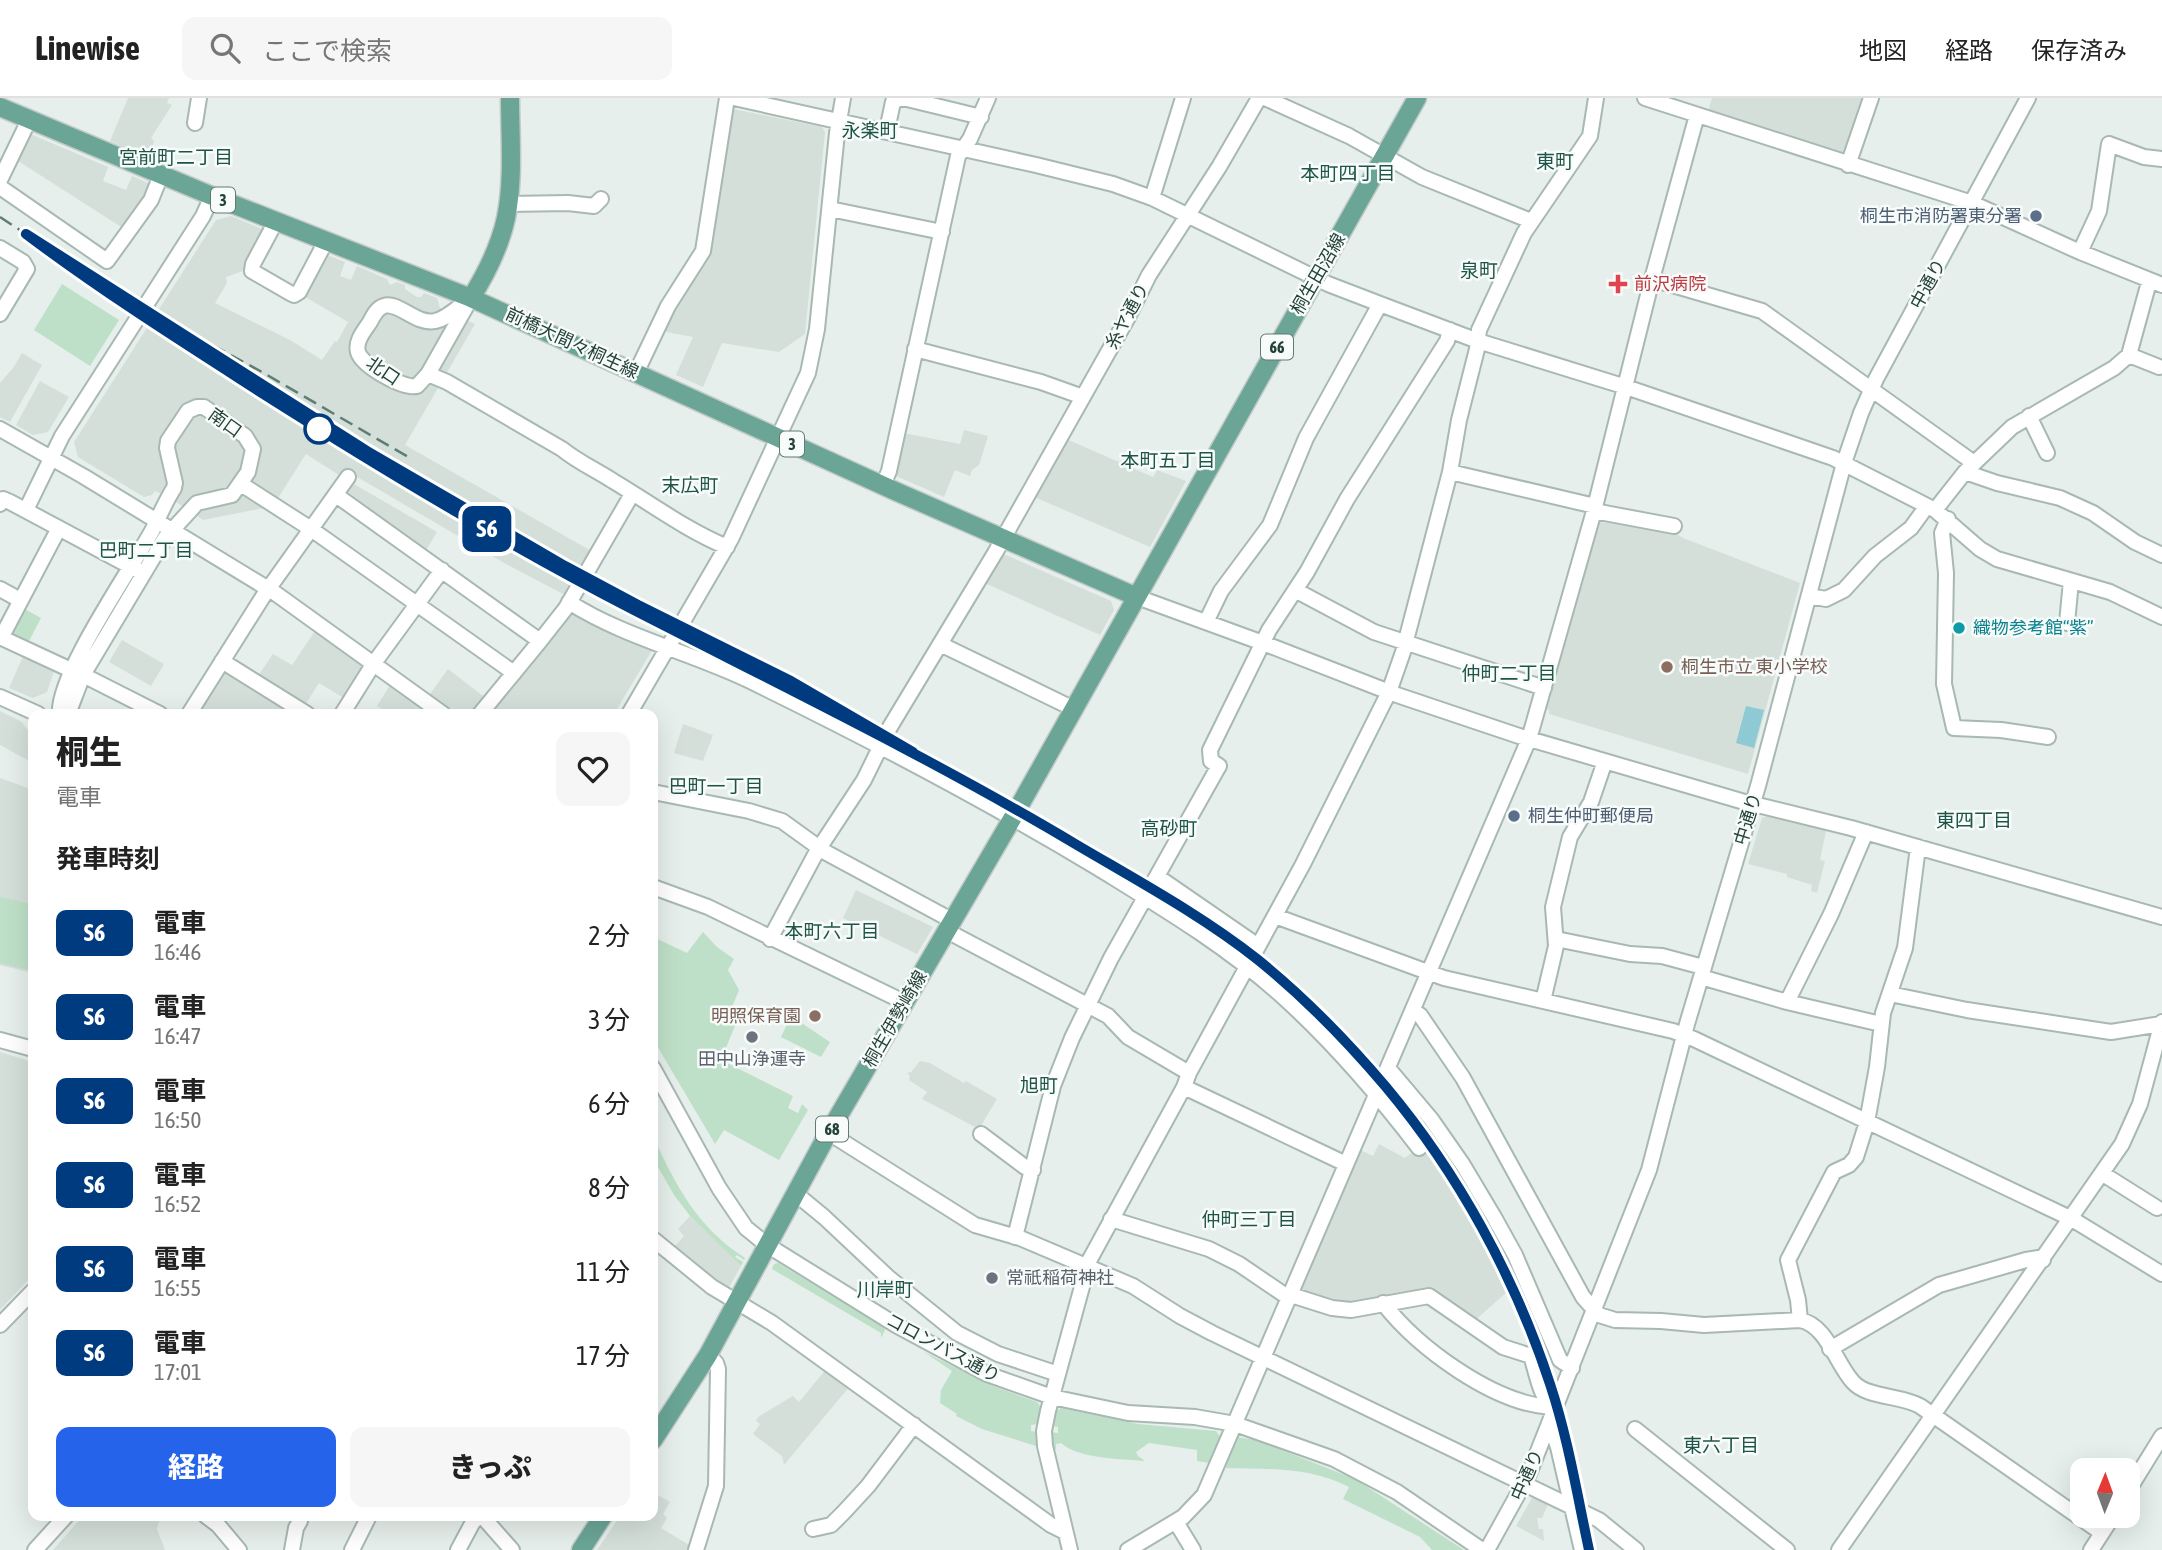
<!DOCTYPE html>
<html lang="ja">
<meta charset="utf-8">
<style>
:root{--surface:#fff;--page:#f6f6f6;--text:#222;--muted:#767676;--line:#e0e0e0;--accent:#2563eb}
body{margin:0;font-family:"Asap Condensed","Noto Sans JP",sans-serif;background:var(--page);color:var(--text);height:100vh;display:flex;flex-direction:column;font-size:26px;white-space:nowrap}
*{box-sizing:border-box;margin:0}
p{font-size:23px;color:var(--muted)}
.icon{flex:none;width:38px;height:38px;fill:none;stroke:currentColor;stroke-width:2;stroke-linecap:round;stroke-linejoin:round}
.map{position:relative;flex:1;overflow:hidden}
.side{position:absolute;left:28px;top:611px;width:630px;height:812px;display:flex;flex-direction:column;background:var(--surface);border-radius:14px;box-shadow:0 7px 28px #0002}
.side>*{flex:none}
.badge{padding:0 14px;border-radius:10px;font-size:24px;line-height:46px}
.needle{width:46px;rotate:1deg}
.tools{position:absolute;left:2070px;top:1360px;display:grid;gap:14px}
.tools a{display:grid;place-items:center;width:70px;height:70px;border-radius:14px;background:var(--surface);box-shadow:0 7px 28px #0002;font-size:35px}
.map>.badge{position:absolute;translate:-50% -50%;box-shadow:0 0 0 4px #fff}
h2{padding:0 28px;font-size:26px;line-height:63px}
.round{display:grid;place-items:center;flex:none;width:74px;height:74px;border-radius:14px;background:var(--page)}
.overview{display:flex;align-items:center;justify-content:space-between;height:119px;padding:0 28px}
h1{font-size:33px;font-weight:800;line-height:52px}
.action{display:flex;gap:14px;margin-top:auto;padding:14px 28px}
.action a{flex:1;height:80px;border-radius:14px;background:var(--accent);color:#fff;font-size:28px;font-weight:800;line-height:80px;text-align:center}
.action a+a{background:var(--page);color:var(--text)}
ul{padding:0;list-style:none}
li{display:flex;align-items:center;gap:21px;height:84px;padding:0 28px}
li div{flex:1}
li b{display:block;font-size:26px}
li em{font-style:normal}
li .badge{min-width:77px;font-weight:700;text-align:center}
header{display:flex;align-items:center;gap:42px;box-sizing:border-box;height:98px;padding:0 35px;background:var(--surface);border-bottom:2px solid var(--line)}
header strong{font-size:33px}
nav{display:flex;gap:38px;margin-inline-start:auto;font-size:24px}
.search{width:490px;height:63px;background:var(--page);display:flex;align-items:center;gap:18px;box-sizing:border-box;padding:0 24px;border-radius:14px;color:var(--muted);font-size:26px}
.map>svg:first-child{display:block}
</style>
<header>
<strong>Linewise</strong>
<div class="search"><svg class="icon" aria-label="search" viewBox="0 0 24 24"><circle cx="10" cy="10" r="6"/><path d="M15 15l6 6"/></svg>ここで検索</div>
<nav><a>地図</a><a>経路</a><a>保存済み</a></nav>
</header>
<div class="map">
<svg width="2162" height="1452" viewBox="0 0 2162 1452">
<rect width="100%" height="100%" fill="#e6efeb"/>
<path fill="#d4dfda" d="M 128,0 L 169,0 L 167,5 L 172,7 L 151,40 L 154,43 L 148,61 L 110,43 Z
M 1712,0 L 1862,0 L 1845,55 L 1841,57 L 1710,15 L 1709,10 Z
M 728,10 L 822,29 L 825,34 L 805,236 L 779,254 L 722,245 L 703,289 L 676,277 L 693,239 L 661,233 L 702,163 Z
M 28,35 L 108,69 L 103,83 L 126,92 L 132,78 L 153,87 L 126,132 L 15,61 Z
M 231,118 L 267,133 L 243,173 L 226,179 L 227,185 L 215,205 L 290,242 L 322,262 L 335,243 L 337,244 L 348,224 L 302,197 L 325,156 L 345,164 L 340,178 L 351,182 L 357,168 L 387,181 L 390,187 L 397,184 L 405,187 L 405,191 L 417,199 L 421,199 L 424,195 L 437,200 L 440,210 L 475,226 L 405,347 L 593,454 L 565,497 L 506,466 L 347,373 L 342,379 L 306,356 L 276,403 L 269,409 L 203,422 L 173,402 L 155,393 L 152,397 L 144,399 L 78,359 L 74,344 L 216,122 Z
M 22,255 L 42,267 L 10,324 L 0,319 L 0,285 L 13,270 Z
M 40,283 L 69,299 L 48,334 L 33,337 L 16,327 Z
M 964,332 L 988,338 L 979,367 L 972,372 L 970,378 L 955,372 L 944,399 L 896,378 L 896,369 L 903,335 L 960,346 Z
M 1064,340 L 1153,379 L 1157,372 L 1186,383 L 1150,449 L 1032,398 Z
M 352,385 L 437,434 L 425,454 L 345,398 Z
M 1607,421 L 1672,433 L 1683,440 L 1800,485 L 1748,676 L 1549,616 L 1549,612 L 1545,611 L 1597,424 L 1606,425 Z
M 999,454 L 1111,503 L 1114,512 L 1100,537 L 980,483 Z
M 574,513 L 654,549 L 614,616 L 486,616 L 570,514 Z
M 315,533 L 364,566 L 365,573 L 347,602 L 319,585 L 305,607 L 258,578 L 273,556 L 292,567 Z
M 122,542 L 164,566 L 151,588 L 109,564 Z
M 24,556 L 55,570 L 47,594 L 33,600 L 9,590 Z
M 224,571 L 301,616 L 194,616 Z
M 448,571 L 487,601 L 475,616 L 457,616 L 430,596 Z
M 390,587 L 420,608 L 419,616 L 390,616 L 377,608 Z
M 0,613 L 22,624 L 33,639 L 33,665 L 0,647 Z
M 683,626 L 713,637 L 703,663 L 674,655 Z
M 0,680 L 33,692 L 33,875 L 0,867 Z
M 1768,718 L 1794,725 L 1827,728 L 1820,762 L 1825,763 L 1817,795 L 1811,793 L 1812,787 L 1787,779 L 1787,776 L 1748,766 L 1762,720 Z
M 856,792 L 933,829 L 917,856 L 843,820 Z
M 0,954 L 33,964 L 33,1177 L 0,1212 Z
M 920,963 L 930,965 L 964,985 L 966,983 L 997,1001 L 979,1031 L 922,1001 L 927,994 L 909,982 L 910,978 L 907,975 L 911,974 Z
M 1388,991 L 1395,994 L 1416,1021 L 1455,1077 L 1499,1152 L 1522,1200 L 1551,1273 L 1552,1288 L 1548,1295 L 1532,1249 L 1529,1249 L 1526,1244 L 1529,1242 L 1507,1194 L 1473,1224 L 1439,1198 L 1354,1210 L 1298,1194 L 1360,1052 L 1373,1058 L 1379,1046 L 1405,1060 L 1422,1047 L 1385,998 Z
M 690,1118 L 741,1168 L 727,1193 L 673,1150 L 684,1138 L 678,1131 Z
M 827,1270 L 850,1288 L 784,1367 L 782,1358 L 753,1336 L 760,1326 L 756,1323 L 758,1319 L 793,1298 L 799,1304 Z
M 653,1394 L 670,1404 L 663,1416 L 667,1420 L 661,1430 L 694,1450 L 693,1452 L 597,1452 L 620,1418 L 653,1418 Z
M 1533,1398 L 1549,1404 L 1542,1420 L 1537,1420 L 1539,1431 L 1543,1431 L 1544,1443 L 1516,1428 Z
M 83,1418 L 155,1418 L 159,1423 L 157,1431 L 165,1452 L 53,1452 Z"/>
<path fill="#bfe0c8" d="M 62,186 L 119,222 L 90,268 L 34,232 Z
M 21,509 L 41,520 L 27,547 L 9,539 Z
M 0,799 L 33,806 L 33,873 L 0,865 Z
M 703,834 L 717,849 L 734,861 L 728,872 L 739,892 L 730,914 L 739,918 L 721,962 L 793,998 L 788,1010 L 798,1015 L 802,1006 L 808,1012 L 779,1062 L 724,1032 L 715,1046 L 653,941 L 653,839 L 687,855 Z
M 791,918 L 830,944 L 821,959 L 781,939 Z
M 653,1038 C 676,1088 697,1129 745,1160 L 744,1162 L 737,1157 L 735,1159 L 743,1164 L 741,1168 L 690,1118 L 674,1097 L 653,1060 Z
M 778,1165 L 884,1229 L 885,1232 L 881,1240 L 881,1235 L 772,1171 L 774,1166 Z
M 924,1254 L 993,1288 L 1037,1304 L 1041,1309 L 1038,1326 L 1031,1327 L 1031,1333 L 1037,1334 L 1036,1348 L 982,1331 L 956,1318 L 957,1316 L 940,1305 L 941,1292 L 952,1273 Z
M 1061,1310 L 1138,1326 L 1216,1333 L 1221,1340 L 1234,1344 L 1237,1339 L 1256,1342 L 1355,1381 L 1464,1452 L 1432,1452 L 1420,1439 L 1343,1401 L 1349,1389 C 1311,1369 1267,1371 1226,1370 L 1228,1361 L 1213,1356 L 1209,1365 L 1197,1363 L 1197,1352 L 1149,1345 L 1136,1354 L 1138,1358 L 1145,1363 C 1122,1361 1078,1361 1061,1345 L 1056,1346 L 1056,1351 L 1052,1352 L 1051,1334 L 1058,1335 L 1058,1329 L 1053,1328 L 1056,1313 Z"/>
<path fill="#8ec9d4" d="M 1746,608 L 1764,612 L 1754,650 L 1736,645 Z"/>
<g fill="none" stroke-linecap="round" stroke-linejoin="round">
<defs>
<path id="minor" d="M 734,0 L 1036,67 L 1113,86 L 1152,100 L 1328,186 L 1380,206 L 1478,243 L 1626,289 L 1833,360 L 1935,412 L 1980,451 L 1997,461 L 2110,494 L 2162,519
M 903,0 L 981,19
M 1265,0 L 1349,38 L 1422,79 L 1531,123
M 1645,0 L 1972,105 L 2080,154 L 2162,187
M 195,25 L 199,0
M 887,32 L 893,4 L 901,0
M 1848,67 L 1871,0
M 0,82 L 29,22
M 0,89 L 107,163 L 151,102 L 161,77
M 1152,100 L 1183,0
M 508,106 L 568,105 L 594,108 L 601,101
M 830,111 L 942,134
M 276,123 L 253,166 L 252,173 L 290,195 L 294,197 L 299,194 L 326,143
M 0,150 L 23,164 L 27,171 L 0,216
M 2080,154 L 2099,113 L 2109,46 L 2144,59 L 2162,61
M 1652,181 L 1762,213 L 1974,365
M 471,200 L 428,276 L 417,288 C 403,291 362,268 358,254 C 355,243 364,233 370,224 C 373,218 377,210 384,208 C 398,203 416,227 435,223 C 447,221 460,207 471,200 Z
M 915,251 L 1041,284 L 1083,299
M 2129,257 L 2159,269
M 636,275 L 668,208 L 703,153 L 727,0
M 428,276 L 447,284 L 562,351 C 578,364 596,372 613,383 C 650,405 686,432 727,449
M 2029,318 L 2047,355
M 0,331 L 83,378 L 275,495 L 443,616
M 1450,374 L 1595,408
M 1965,374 L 1997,385 L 2060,400 L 2093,415 L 2135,444 L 2162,457
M 241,386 L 311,431 L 514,575
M 883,387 L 889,373 L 958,58 L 970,41 L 988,0
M 336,397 L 540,543 L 480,616
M 0,406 L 3,401 L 10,404 L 139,473
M 26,412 L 62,338 L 203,118 L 212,98
M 1935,412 L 1965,374 L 2012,329 L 2114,270 L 2129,257 L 2149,184
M 1594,413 L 1674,428
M 1948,421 L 1942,435 L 1946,475 L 1944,586 L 1954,630 L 2001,632 L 2048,639
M 0,491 L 20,502
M 1295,492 L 1374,534 L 1544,590
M 1809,498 L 1826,501 L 1844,492 L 1875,458 L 1911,430 L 1927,408
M 1137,499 L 1263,545 L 1397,597 L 1519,638 L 1741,703 L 1851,730 L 2162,819
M 569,504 C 621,538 692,555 748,582 C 867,640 985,702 1098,770 C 1161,809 1225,847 1281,897 C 1332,943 1377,995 1419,1050
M 1206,524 L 1221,493 L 1270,427 L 1306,340 L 1380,206
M 2067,525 L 2071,483
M 0,539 L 71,572
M 1,540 L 59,430
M 540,543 L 566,510 L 632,396
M 940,546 L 1074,611
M 222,563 L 307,616
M 83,577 L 160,616
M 0,599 L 38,616
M 60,616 C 56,579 131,471 152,433 C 159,419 165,404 174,390 L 175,385 L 167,350 L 168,343 L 188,313 L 197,309 L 204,309 L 245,338 L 253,351 L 248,374 L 232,397 L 197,405 L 165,440 L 83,577 L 68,616
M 189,616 L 264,497 L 348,379
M 342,616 L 374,565 L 442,472
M 629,616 L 731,441 L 808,275 L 817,231 L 837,35 L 843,0
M 653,694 L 749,713 L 782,723 L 825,754 L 953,823
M 1158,779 L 1258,848
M 653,789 L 708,809 L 904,904
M 1275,818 L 1444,880 L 1673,933 L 1694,941 L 2072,1121 L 2162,1176
M 947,833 L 1108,918 L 1128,939 L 1189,975 L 1184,989 L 1346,1066
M 770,841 L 816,755 L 864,682 L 890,629 L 995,455 L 1128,219 L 1149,177 L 1219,69 L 1259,0
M 1556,841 L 1630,856 L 1662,858 L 1703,869
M 1701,879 L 1787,904 L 1881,926
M 1890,896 L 1967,912 L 2111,934 L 2161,926
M 1543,903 L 1556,848 L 1553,809 L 1570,739 L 1591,704 L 1605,663
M 1787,904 L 1831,816 L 1866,734
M 1413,913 L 1420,917 L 1463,980 L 1583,1199 L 1599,1217 L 1615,1222 L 1661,1223 L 1704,1227 L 1800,1222 C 1827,1227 1836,1266 1853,1284 C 1867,1300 1901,1297 1920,1308 L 2102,1435
M 0,942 L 33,951
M 653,970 L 719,1090 L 746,1130 L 767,1147 L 896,1227 L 987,1276 L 1052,1299 L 1128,1315 L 1195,1319 L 1235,1326 L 1334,1361 L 1397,1394 L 1482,1452
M 1388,970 L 1431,1021 L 1463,1067 L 1494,1119 L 1515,1157 L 1560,1262 L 1572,1270
M 1189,975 L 1303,766 L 1389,594 L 1403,554 L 1450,374 L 1459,322 L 1477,251 L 1479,232 L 1524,135 L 1590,38 L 1596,0
M 829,1035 L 975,1127 L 1020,1140 L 1133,1188 L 1180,1218 L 1212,1235 L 1599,1422 L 1636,1452
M 981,1036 L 1025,1069 L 1033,1072
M 2103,1076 L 2157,1110
M 796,1096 L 824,1119 L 889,1180 L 957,1235 L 998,1256 L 1058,1276
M 1111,1121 L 1209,1151 L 1239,1166 L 1289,1200
M 1015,1139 L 1053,988 L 1072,940 L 1111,860 L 1216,673 L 1219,668 L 1211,663 L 1210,652 L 1269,532 L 1307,474 L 1347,401 L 1447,243 L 1450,232
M 653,1141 L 712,1189 L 772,1225 L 1051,1427 L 1065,1434
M 1291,1197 L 1332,1210 L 1351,1212 L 1429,1198 L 1503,1249 L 1531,1258 C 1537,1275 1540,1302 1556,1312
M 1383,1205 C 1418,1250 1493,1305 1550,1309
M 1800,1222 L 1798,1202 L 1788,1162 L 1834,1074 L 1849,1067 L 1856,1059 L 1867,1024 L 1877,969 L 1883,915 L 1905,850 L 1918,749
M 0,1227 L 33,1193
M 1830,1251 L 1939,1187 L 2026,1162 L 2038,1160 L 2043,1162
M 1547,1331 L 1555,1340 L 1558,1349 L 1582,1452
M 1635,1331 L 1787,1452
M 2128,1393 L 2162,1338
M 206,1418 L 218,1427 L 239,1452
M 482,1418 L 512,1452
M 1176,1424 L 1193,1452
M 813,1431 L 831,1427 L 844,1414 L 868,1388 L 914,1327
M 35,1452 L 66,1418
M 292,1452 L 296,1430 L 300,1423
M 352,1452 L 369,1418
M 458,1452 L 473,1424 L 480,1418
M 696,1452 L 716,1388 L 718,1271 L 716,1265 L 708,1257
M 1070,1452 L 1045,1348 L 1044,1333 L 1048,1313 L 1089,1163 L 1184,989
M 1128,1452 L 1183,1419 L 1204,1397 L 1529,641 L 1594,413 L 1652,181 L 1697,17
M 1487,1452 L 1529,1376 L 1649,1072 L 1687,926 L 1758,688 L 1844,365 L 1861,315 L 1876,281 L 2028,0
M 1839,1452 L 2122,1046 L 2140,1006 L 2162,924
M 2091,1452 L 2113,1418"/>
<path id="major" d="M 0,9 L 212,98 L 471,200 L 895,393 L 1137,499
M 471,200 C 486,176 500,148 506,120 C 514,81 510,39 510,0
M 653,1342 L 708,1257 L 825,1041 L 1016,714 L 1417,0
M 581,1452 L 603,1418"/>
</defs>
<use href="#minor" stroke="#a8b8b2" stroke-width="18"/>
<use href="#major" stroke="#c2cac8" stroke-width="21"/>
<use href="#minor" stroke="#fff" stroke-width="14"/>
<use href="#major" stroke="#6aa596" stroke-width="18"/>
<path stroke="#5f7d75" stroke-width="2.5" stroke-dasharray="14 7" stroke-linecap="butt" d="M 0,119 L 32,140
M 26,136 C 103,194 184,245 265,297 C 385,373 507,447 634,512 C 782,589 933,661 1077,747 C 1138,783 1201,817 1256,862 C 1306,901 1352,948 1392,997 C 1470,1092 1530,1208 1562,1327 C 1574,1368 1580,1410 1589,1452
M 157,217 L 262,274 L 410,360"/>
</g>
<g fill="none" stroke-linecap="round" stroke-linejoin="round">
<defs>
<path id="line" d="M 913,654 L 791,583 L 638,507 L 565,468 L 367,353 L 26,136 C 103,194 184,245 265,297 C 385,373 507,447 634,512 C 782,588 933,661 1077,747 C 1138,783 1201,817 1257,861 C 1303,898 1347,943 1386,989 C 1458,1075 1515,1179 1550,1286 C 1568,1340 1577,1396 1589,1452"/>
</defs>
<use href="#line" stroke="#fff" stroke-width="16"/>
<use href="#line" stroke="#003b80" stroke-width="10"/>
</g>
<g fill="#5c6f8a" stroke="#f7fbf9" stroke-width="2.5">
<circle cx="2036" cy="118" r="7"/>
<circle cx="1514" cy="718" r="7"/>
</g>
<path fill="#e0444e" stroke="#f7fbf9" stroke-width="2.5" d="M1614.5 175.5h7v7h7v7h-7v7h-7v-7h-7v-7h7z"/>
<circle fill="#fff" stroke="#003b80" stroke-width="3.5" cx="319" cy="331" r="14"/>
<circle fill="#0f9aa8" stroke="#f7fbf9" stroke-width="2.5" cx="1959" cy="530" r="7"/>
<g fill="#8d6e63" stroke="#f7fbf9" stroke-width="2.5">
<circle cx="1667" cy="569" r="7"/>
<circle cx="815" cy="918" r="7"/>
</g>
<g fill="#6b7280" stroke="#f7fbf9" stroke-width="2.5">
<circle cx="752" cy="939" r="7"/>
<circle cx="992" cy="1180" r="7"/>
</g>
<g text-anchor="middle" stroke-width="5" stroke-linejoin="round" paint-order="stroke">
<g fill="#f7fbf9" stroke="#637a73" stroke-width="2">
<rect x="211" y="89.5" width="24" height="25" rx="5"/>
<rect x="1261" y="236.5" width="32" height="25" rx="5"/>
<rect x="780" y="333.5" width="24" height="25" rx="5"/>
<rect x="816" y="1018.5" width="32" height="25" rx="5"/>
</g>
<g font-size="16" font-weight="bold" fill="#24423a">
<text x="223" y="108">3</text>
<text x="1277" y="255">66</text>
<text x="792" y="352">3</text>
<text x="832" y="1037">68</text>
</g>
<g font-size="18" fill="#4e5e75" stroke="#f7fbf9" text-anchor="end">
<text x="2022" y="124">桐生市消防署東分署</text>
<text x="1528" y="724" text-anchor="start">桐生仲町郵便局</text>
</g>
<g font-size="18" fill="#24423a" stroke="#f7fbf9">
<text transform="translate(1318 176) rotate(-60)" y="6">桐生田沼線</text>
<text transform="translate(1928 186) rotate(-61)" y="6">中通り</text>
<text transform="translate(1127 218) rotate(-62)" y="6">糸ヤ通り</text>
<text transform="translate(572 245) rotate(25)" y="6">前橋大間々桐生線</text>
<text transform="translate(383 273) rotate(34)" y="6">北口</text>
<text transform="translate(225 325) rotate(36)" y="6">南口</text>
<text transform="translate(1748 721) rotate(-73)" y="6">中通り</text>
<text transform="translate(895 921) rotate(-60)" y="6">桐生伊勢崎線</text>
<text transform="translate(943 1250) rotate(28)" y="6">コロンバス通り</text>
<text transform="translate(1527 1377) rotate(-66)" y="6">中通り</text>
</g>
<g font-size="18" fill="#be3a42" stroke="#f7fbf9" text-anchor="start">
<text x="1634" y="192">前沢病院</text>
</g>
<g font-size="18" fill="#0d838f" stroke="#f7fbf9" text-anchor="start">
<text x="1973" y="536">織物参考館“紫”</text>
</g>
<g font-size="18" fill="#785e54" stroke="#f7fbf9" text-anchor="start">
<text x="1681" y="575">桐生市立 東小学校</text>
<text x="801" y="924" text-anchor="end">明照保育園</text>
</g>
<g font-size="18" fill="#5b616d" stroke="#f7fbf9">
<text x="752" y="967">田中山浄運寺</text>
<text x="1006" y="1186" text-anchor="start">常祇稲荷神社</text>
</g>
<g font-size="19" fill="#1f5548" stroke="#f7fbf9">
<text x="870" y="39">永楽町</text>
<text x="176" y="66">宮前町二丁目</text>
<text x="1555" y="70">東町</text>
<text x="1348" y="82">本町四丁目</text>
<text x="1479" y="179">泉町</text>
<text x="1168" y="369">本町五丁目</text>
<text x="690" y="394">末広町</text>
<text x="146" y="459">巴町二丁目</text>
<text x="1509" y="582">仲町二丁目</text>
<text x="716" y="695">巴町一丁目</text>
<text x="1974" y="729">東四丁目</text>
<text x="1169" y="737">高砂町</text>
<text x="832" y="840">本町六丁目</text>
<text x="1039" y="994">旭町</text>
<text x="1249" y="1128">仲町三丁目</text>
<text x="885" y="1198">川岸町</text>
<text x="1721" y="1354">東六丁目</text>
</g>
</g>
</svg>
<div class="tools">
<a><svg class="needle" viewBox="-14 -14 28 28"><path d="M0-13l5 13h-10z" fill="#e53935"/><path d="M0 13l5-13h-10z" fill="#767676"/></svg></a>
</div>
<b class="badge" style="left:487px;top:431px;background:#003b80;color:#fff">S6</b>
<section class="side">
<div class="overview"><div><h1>桐生</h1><p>電車</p></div><a class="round"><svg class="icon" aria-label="heart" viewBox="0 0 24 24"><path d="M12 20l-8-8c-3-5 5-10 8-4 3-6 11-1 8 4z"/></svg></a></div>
<h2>発車時刻</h2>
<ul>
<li><span class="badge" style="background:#003b80;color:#fff">S6</span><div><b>電車</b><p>16:46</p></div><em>2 分</em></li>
<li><span class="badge" style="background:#003b80;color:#fff">S6</span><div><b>電車</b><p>16:47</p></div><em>3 分</em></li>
<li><span class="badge" style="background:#003b80;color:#fff">S6</span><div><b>電車</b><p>16:50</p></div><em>6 分</em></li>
<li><span class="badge" style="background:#003b80;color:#fff">S6</span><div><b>電車</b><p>16:52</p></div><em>8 分</em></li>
<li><span class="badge" style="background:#003b80;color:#fff">S6</span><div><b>電車</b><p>16:55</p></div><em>11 分</em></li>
<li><span class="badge" style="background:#003b80;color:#fff">S6</span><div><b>電車</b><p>17:01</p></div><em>17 分</em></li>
</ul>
<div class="action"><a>経路</a><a>きっぷ</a></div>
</section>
</div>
